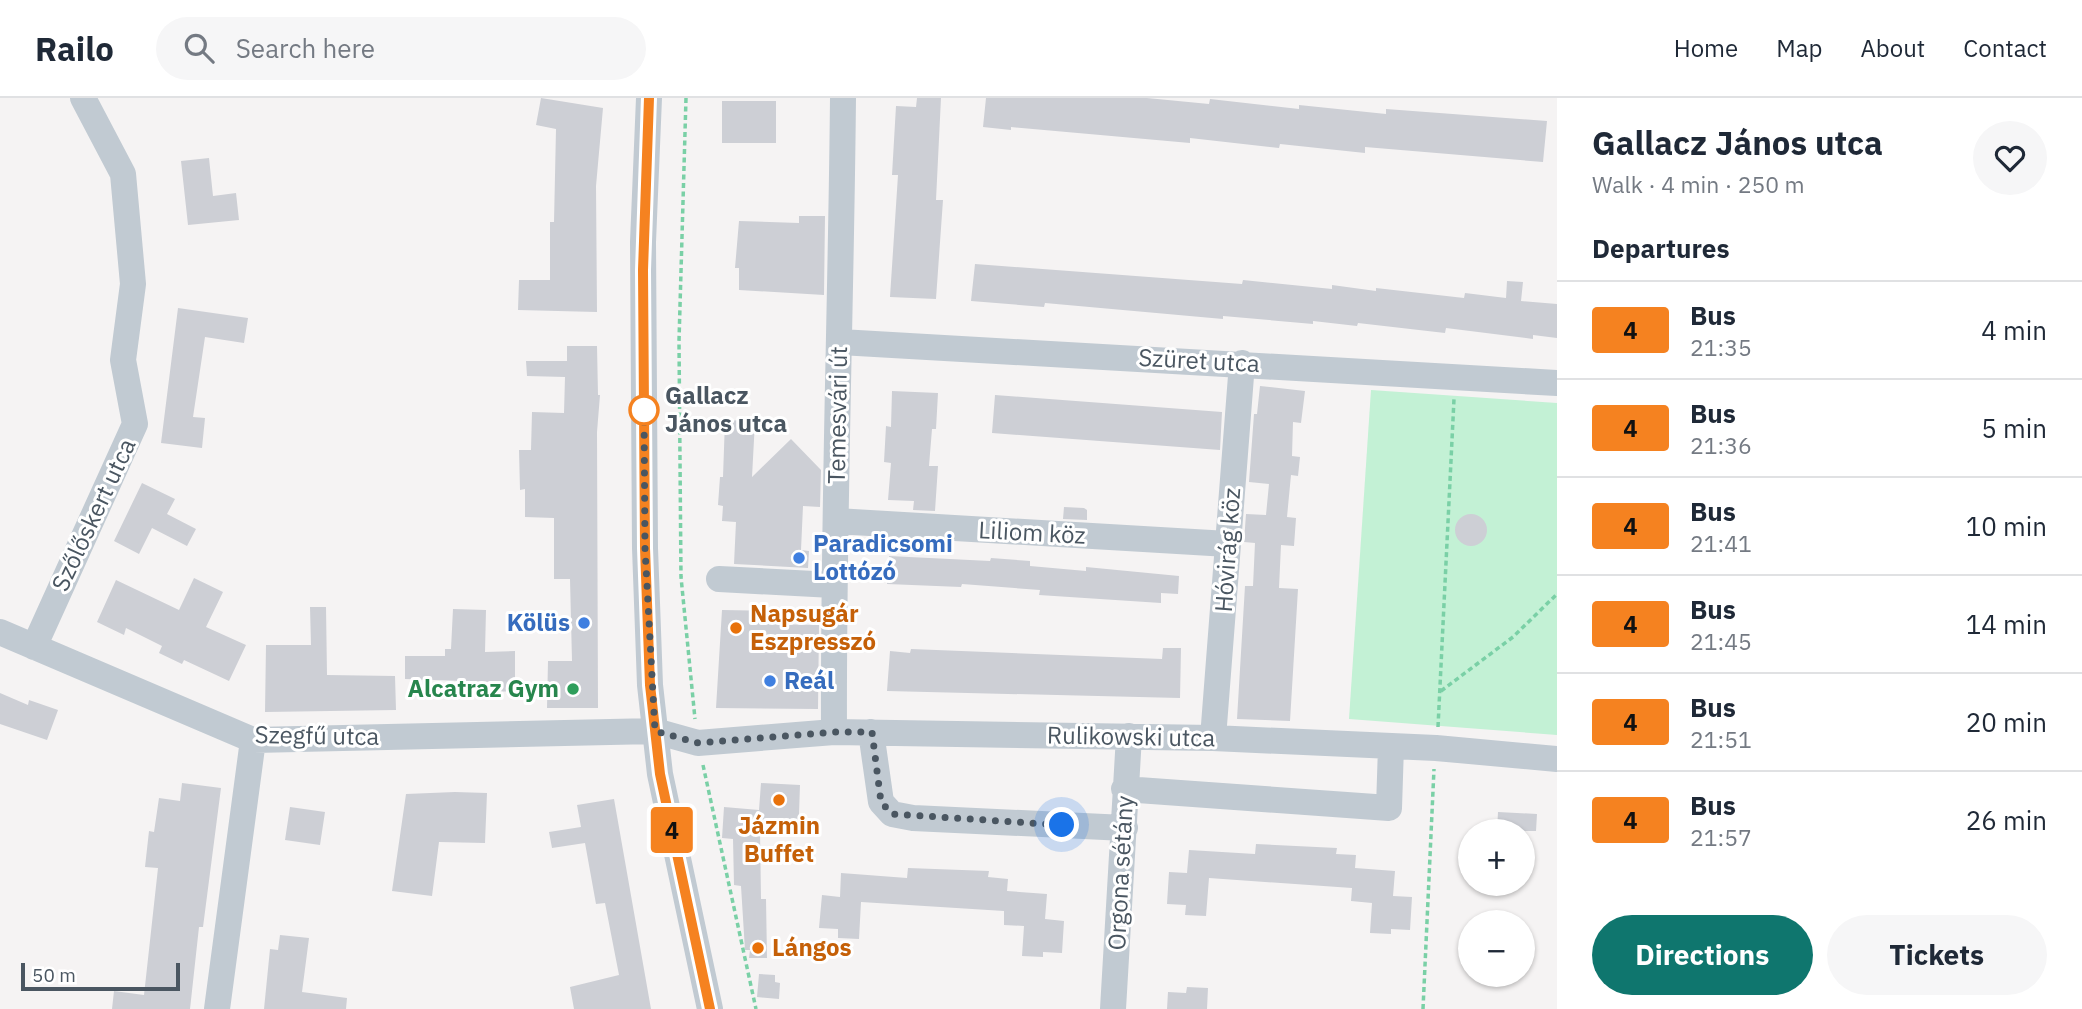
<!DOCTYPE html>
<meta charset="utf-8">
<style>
:root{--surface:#fff;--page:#f6f6f7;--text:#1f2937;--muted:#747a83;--line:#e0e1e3;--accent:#0f766e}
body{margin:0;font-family:"IBM Plex Sans",sans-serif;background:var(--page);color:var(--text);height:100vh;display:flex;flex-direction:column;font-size:26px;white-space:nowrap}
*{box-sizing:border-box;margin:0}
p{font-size:23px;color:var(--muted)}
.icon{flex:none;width:38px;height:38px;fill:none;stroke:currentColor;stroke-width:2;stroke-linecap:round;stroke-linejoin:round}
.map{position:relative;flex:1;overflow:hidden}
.sheet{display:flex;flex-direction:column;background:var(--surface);width:525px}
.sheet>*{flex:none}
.badge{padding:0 14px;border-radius:5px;font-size:24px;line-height:46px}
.fabs{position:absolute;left:1458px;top:721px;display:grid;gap:14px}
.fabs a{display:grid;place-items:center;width:77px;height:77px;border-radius:50%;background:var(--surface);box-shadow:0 2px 5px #0004;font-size:35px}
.scale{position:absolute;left:21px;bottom:18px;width:159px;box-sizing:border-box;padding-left:7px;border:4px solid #4a5661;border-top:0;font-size:19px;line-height:24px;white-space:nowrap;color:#4a5661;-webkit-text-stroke:5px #fff;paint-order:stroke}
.you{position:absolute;width:35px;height:35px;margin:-18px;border:5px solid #fff;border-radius:50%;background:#1a73e8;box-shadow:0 0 0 10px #1a73e833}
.map>.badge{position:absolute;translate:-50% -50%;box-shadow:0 0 0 4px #fff}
h2{padding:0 35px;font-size:26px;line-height:63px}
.round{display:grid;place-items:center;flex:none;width:74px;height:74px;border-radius:37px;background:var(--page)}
.head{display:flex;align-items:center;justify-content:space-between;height:119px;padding:0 35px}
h1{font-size:33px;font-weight:800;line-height:52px}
.cta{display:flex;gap:14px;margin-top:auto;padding:14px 35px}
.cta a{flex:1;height:80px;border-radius:42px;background:var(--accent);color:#fff;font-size:28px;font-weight:800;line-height:80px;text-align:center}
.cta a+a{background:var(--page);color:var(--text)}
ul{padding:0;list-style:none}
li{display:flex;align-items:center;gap:21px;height:98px;padding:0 35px;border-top:2px solid var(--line)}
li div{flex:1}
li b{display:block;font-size:26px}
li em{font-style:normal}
li .badge{min-width:77px;font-weight:700;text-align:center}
header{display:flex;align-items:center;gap:42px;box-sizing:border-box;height:98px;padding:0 35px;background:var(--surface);border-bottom:2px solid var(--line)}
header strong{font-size:33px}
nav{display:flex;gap:38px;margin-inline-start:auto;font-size:24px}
.search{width:490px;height:63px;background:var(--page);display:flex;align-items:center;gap:18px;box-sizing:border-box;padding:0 24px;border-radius:38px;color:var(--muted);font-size:26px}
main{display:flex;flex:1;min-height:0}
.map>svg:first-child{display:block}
</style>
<header>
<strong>Railo</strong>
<div class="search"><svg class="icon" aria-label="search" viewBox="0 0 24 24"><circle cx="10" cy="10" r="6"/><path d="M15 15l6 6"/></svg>Search here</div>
<nav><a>Home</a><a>Map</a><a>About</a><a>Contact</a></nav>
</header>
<main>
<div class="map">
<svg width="1557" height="911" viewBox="0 0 1557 911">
<rect width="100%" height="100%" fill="#f5f3f3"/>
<path fill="#c3f1d5" d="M 1371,292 L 1557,305 L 1557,637 L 1349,621 Z"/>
<path fill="#cdcfd5" d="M 541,0 L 603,10 L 596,88 L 597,214 L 518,212 L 519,182 L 550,182 L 550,124 L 554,124 L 556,31 L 536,27 Z
M 917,0 L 941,0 L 936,102 L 943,102 L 936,201 L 890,199 L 898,77 L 892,77 L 896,8 L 916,9 Z
M 986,0 L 1147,0 L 1209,6 L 1210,1 L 1299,11 L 1299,7 L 1386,16 L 1386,11 L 1547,23 L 1543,64 L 1365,49 L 1365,55 L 1280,46 L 1279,50 L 1190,40 L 1190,45 L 1011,29 L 1011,32 L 983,29 Z
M 722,3 L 776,3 L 776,45 L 722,45 Z
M 209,60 L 213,98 L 236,95 L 239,122 L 188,127 L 181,63 Z
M 799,118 L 825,118 L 824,197 L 739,192 L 739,170 L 735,170 L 739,123 L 799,125 Z
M 975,166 L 1242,186 L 1243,182 L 1332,191 L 1332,187 L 1376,193 L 1376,190 L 1464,200 L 1465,195 L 1506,200 L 1507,183 L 1523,184 L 1521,203 L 1557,206 L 1557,240 L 1533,237 L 1533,241 L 1446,230 L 1445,235 L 1358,225 L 1357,228 L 1313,223 L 1313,226 L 1223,218 L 1223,221 L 1045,205 L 1044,209 L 971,203 Z
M 178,210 L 248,220 L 244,245 L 205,239 L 193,319 L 205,320 L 202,350 L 161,345 Z
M 567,248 L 597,248 L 598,297 L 600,297 L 597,334 L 598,610 L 547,610 L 548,563 L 572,563 L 570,481 L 554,481 L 554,420 L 525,419 L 525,391 L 520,392 L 519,352 L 531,352 L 532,314 L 564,315 L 565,279 L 527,278 L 526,263 L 567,263 Z
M 1260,288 L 1305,293 L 1301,325 L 1293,324 L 1292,358 L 1300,359 L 1298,378 L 1291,377 L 1287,419 L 1296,420 L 1294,448 L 1281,447 L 1279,490 L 1298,491 L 1290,623 L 1237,621 L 1245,488 L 1253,488 L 1255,445 L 1244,444 L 1246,416 L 1266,417 L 1269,386 L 1249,384 L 1254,316 L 1257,316 Z
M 892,293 L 938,295 L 936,331 L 932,331 L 929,368 L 938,368 L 935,413 L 913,412 L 914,403 L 888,402 L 891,365 L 884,364 L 886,328 L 891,329 Z
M 995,297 L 1222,314 L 1220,352 L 992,335 Z
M 725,322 L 755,323 L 752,379 L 791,341 L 821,372 L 820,409 L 803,408 L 801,452 L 809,453 L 808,470 L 734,466 L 736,424 L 722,423 L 723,408 L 718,407 L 720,379 L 723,379 Z
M 142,385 L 175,401 L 167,416 L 196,431 L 187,448 L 152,430 L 139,456 L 114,443 Z
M 1064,409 L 1084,410 L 1087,412 L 1087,422 L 1063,421 Z
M1455 432a16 16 0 1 1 32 0a16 16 0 1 1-32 0Z
M 889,458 L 990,463 L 991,460 L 1030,463 L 1030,468 L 1086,473 L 1086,469 L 1179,478 L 1178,496 L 1161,495 L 1161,505 L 1039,497 L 1040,492 L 962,486 L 961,489 L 887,486 Z
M 194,480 L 223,494 L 206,529 L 246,547 L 229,583 L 184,562 L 182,566 L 159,555 L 162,548 L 126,530 L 124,537 L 97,524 L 116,482 L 179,512 Z
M 310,509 L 326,509 L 327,577 L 395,578 L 396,612 L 265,614 L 266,547 L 311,547 Z
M 453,511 L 486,512 L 485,554 L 515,553 L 515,593 L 493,594 L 493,584 L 405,581 L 405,558 L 445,558 L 445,551 L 451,551 Z
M 722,512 L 772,513 L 771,526 L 819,527 L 818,611 L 716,610 Z
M 1163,550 L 1181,550 L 1180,600 L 887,593 L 890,553 L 910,555 L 911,551 L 1162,561 Z
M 0,595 L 28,607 L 29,602 L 58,612 L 47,642 L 0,626 Z
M 182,685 L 221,690 L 203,829 L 199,829 L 190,911 L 112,911 L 114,893 L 144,897 L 158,770 L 145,769 L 149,733 L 154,734 L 159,700 L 180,703 Z
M 761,685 L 800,687 L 799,716 L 798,735 L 760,733 L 761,801 L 766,801 L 767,860 L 749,860 L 750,852 L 745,852 L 741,788 L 734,787 L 733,741 L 722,740 L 724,709 L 759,712 Z
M 455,694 L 487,695 L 485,745 L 439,744 L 432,798 L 392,793 L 406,696 Z
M 614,701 L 651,911 L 574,911 L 570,889 L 619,877 L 605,805 L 596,806 L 585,745 L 552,750 L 549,734 L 581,729 L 577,707 Z
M 290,709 L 325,714 L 320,747 L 285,742 Z
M 1498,714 L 1537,716 L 1536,733 L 1497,733 Z
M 1256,746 L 1337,750 L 1336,756 L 1356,757 L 1355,770 L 1395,773 L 1393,798 L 1412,799 L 1410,832 L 1391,831 L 1391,836 L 1370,835 L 1372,805 L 1351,803 L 1352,790 L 1209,780 L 1206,818 L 1185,817 L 1186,807 L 1167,806 L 1169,774 L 1187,775 L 1189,752 L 1255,756 Z
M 908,770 L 989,773 L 988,779 L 1008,781 L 1007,793 L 1047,796 L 1045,821 L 1064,823 L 1062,855 L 1043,854 L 1043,859 L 1022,858 L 1024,828 L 1004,827 L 1004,813 L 861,804 L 859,841 L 838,840 L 838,831 L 819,830 L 822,797 L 840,799 L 841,775 L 907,780 Z
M 280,837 L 309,840 L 302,894 L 347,900 L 346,911 L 264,911 L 270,851 L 278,852 Z
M 759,876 L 775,877 L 775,884 L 780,885 L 779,901 L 757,899 Z
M 1187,889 L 1208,890 L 1207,911 L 1167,911 L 1168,894 L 1186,895 Z"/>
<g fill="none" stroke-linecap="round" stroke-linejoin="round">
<path stroke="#7ad0a6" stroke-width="3.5" stroke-dasharray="5 3.5" stroke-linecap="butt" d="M 686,0 L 679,243 L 681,479 L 695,621
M 1441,593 L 1513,539 L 1557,496
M 1438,629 L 1454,301
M 703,667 L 756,911
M 1423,911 L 1434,671"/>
<path stroke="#c1cad2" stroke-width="26" d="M 649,0 L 643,144 L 645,450 L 650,587 L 660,676 L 710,911
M 840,244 L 1557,285
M 836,423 L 1228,446
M 719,481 L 833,487
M 0,534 L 253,642 L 655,633 L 698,645 L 834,634 L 1213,640 L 1436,650 L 1557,661
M 34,549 L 135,326 L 123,262 L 133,186 L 123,76 L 83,0
M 834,634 C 833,422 841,211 843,0
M 871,634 L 881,704 L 892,716 L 913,720 L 1125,730
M 1213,640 L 1242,265
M 1124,691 L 1389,710 L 1391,648
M 217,911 L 253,642
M 1113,911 L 1129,638"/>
</g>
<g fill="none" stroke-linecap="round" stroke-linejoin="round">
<defs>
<path id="line" d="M 649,0 L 643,172 L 645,450 L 650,587 L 660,676 L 710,911"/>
</defs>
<use href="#line" stroke="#fff" stroke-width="16"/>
<use href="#line" stroke="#f58220" stroke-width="10"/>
<path stroke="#4a5661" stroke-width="7" stroke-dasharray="0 12.6" d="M 644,312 L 645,450 L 655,633 L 698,645 L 834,634 L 872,634 L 881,704 L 892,716 L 1062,727"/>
</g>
<circle fill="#fff" stroke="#f58220" stroke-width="3.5" cx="644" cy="312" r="14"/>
<g fill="#3f7fe0" stroke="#fff" stroke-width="2.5">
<circle cx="799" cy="460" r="7"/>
<circle cx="584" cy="525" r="7"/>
<circle cx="770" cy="583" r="7"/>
</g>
<g fill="#e8710a" stroke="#fff" stroke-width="2.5">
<circle cx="736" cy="530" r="7"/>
<circle cx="779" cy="702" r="7"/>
<circle cx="758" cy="850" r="7"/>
</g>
<circle fill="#2e9e5b" stroke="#fff" stroke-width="2.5" cx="573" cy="591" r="7"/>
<g text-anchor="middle" stroke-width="6" stroke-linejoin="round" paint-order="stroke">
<g font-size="24" fill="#4a5661" stroke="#fff">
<text transform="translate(1199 263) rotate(3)" y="8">Szüret utca</text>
<text transform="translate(838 317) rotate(-89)" y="8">Temesvári út</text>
<text transform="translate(94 417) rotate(-65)" y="8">Szőlőskert utca</text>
<text transform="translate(1032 435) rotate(3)" y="8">Liliom köz</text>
<text transform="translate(1228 452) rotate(-86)" y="8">Hóvirág köz</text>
<text transform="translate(317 638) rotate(1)" y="8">Szegfű utca</text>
<text transform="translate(1131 639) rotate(1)" y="8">Rulikowski utca</text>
<text transform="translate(1121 775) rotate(-87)" y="8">Orgona sétány</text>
</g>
<g font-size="24" font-weight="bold" fill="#4a5661" stroke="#fff" text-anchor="start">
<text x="665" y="306">Gallacz<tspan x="665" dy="28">János utca</tspan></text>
</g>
<g font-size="24" font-weight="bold" fill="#366cbe" stroke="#fff" text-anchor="start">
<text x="813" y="454">Paradicsomi<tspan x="813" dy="28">Lottózó</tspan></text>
<text x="570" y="533" text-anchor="end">Kölüs</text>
<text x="784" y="591">Reál</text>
</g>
<g font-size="24" font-weight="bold" fill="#c56008" stroke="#fff" text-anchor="start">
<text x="750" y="524">Napsugár<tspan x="750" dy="28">Eszpresszó</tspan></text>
<text x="779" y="736" text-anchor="middle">Jázmin<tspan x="779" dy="28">Buffet</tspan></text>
<text x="772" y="858">Lángos</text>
</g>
<g font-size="24" font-weight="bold" fill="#27864d" stroke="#fff" text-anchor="end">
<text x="559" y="599">Alcatraz Gym</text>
</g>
</g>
</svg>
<div class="fabs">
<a>+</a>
<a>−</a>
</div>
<div class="scale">50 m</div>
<div class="you" style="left:1062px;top:727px"></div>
<b class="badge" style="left:672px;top:732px;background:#f58220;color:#111">4</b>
</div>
<section class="sheet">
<div class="head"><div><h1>Gallacz János utca</h1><p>Walk · 4 min · 250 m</p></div><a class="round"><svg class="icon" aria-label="heart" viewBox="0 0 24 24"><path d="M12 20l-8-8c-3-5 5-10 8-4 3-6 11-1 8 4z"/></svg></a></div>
<h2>Departures</h2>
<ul>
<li><span class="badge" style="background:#f58220;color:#111">4</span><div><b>Bus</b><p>21:35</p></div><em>4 min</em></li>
<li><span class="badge" style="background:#f58220;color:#111">4</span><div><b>Bus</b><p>21:36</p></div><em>5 min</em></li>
<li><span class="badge" style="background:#f58220;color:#111">4</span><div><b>Bus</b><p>21:41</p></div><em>10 min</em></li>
<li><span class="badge" style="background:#f58220;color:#111">4</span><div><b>Bus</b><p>21:45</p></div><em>14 min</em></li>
<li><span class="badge" style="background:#f58220;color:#111">4</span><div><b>Bus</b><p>21:51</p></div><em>20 min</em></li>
<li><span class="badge" style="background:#f58220;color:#111">4</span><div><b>Bus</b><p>21:57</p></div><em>26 min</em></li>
</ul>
<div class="cta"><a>Directions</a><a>Tickets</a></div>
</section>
</main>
